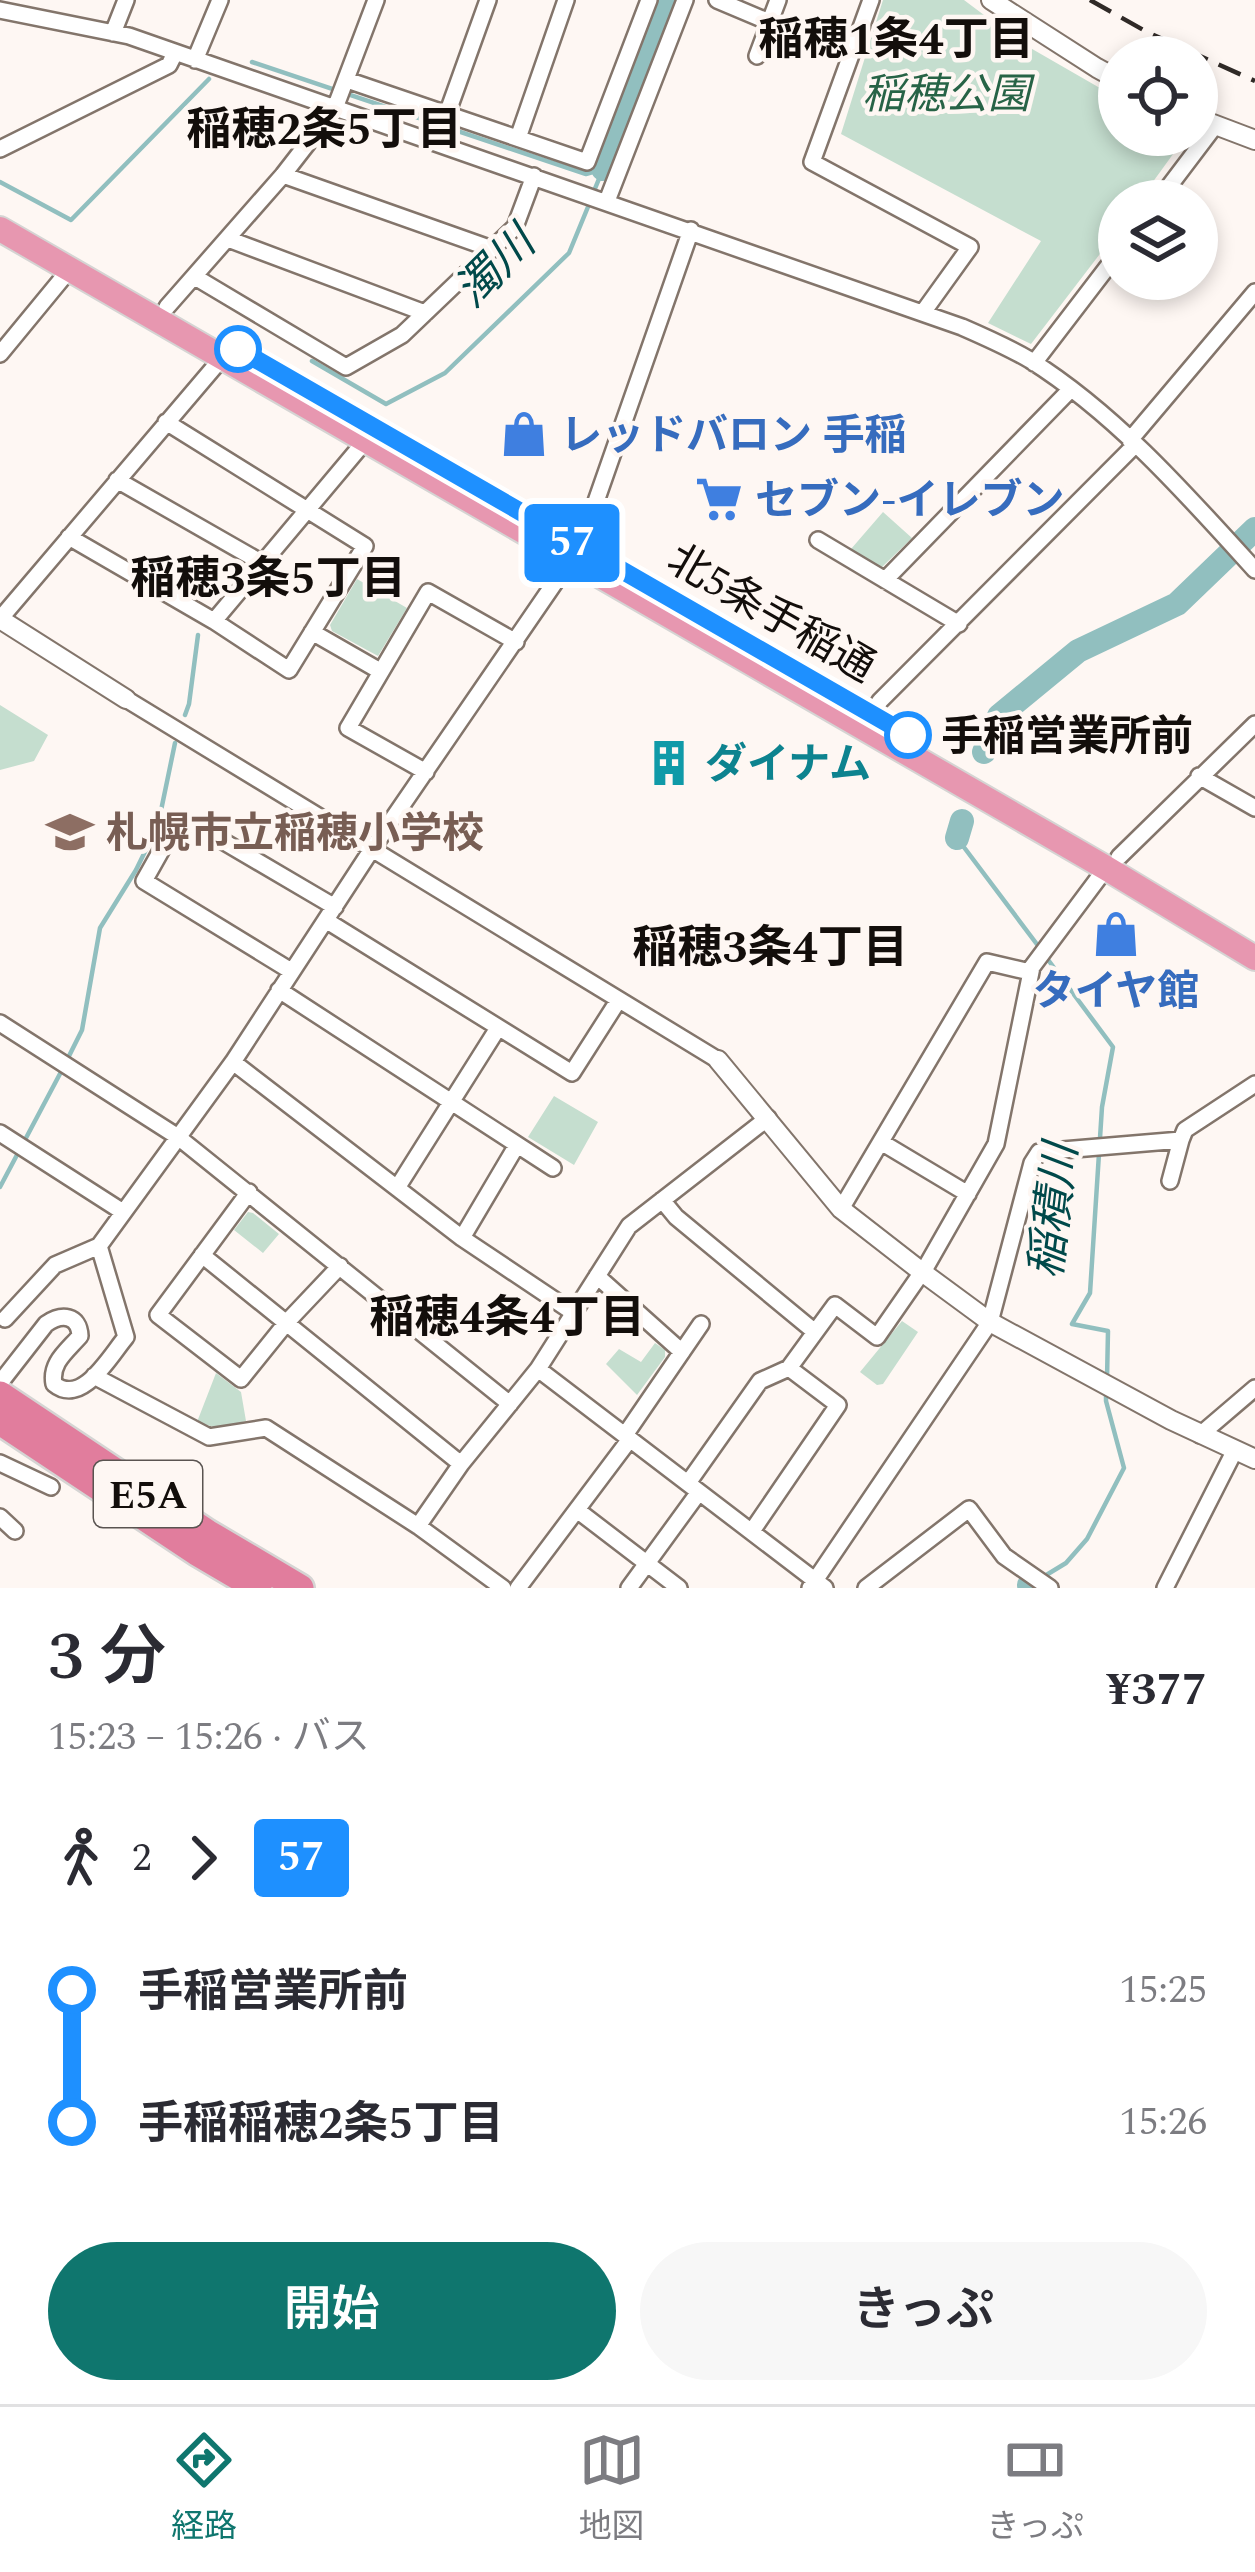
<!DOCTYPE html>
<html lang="ja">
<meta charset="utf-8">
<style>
:root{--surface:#fff;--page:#f7f7f7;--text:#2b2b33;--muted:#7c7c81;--line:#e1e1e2;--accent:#0f766e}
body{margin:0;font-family:Spectral,"Noto Sans JP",serif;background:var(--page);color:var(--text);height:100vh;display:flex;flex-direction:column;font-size:45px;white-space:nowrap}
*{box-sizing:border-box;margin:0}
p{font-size:39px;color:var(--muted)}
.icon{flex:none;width:66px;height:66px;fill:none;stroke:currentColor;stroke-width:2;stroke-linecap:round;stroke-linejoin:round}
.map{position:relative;height:1588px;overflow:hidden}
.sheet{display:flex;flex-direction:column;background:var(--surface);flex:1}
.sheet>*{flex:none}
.badge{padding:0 24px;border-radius:9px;font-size:42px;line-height:78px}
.buttons{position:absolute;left:1098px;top:36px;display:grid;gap:24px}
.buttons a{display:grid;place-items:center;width:120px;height:120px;border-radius:50%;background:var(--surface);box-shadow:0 6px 18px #0003;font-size:60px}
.map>.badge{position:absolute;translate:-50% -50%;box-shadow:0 0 0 6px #fff}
.legs{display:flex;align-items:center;gap:18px;height:132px;padding:0 48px;font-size:39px}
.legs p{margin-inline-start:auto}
.headline{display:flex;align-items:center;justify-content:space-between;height:204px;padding:0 48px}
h1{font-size:66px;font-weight:600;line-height:90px}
.primary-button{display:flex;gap:24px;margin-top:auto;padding:24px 48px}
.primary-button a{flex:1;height:138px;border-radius:72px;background:var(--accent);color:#fff;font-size:48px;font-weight:600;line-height:138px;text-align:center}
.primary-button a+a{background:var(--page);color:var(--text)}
ul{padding:0 48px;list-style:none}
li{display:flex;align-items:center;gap:42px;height:132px;font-size:45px}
li i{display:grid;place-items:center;width:18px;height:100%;margin:0 15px;background:currentColor}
li i::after{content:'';width:30px;height:30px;margin:-15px;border:9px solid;border-radius:50%;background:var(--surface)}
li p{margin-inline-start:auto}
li:first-child i{background:linear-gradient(#0000 50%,currentColor 0)}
li:last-child i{background:linear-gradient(currentColor 50%,#0000 0)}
.dock{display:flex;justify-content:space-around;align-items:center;height:168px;border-top:3px solid var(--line);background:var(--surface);font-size:33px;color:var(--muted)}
.dock a{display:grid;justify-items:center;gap:6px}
.dock .active{color:var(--accent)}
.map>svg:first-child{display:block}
</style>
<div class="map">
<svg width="1255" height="1588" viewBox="0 0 1255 1588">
<rect width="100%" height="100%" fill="#fef7f3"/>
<path fill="#c5decf" d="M 883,0 L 964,0 L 1020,42 L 1119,99 L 1119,135 L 1176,135 L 1176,150 L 1139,201 L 1119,201 L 1119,229 L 1031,344 L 988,323 L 1041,241 L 841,134 Z
M 883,512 L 912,538 L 882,567 L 873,566 L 851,549 Z
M 357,579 L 407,608 L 378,656 L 332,631 L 330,625 Z
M 0,705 L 48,735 L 34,761 L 0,770 Z
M 554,1096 L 598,1122 L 574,1165 L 528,1137 Z
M 248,1212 L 253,1213 L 279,1234 L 263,1253 L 234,1230 Z
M 902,1321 L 918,1332 L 883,1384 L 877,1385 L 860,1372 Z
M 655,1343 L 665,1350 L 665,1357 L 637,1395 L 606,1364 L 619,1349 L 641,1362 Z
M 216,1373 L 241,1392 L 246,1421 L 217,1428 L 197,1422 Z"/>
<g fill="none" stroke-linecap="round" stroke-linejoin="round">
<path stroke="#91bfbf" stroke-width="4.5" d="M 252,62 L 586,174 L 603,169
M 0,182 L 71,220 L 209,79
M 594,191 L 603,169
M 312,361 L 386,404 L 445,373 L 569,253 L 590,202
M 185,715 L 189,704 L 198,635
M 957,838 L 1039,947
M 1046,957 L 1113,1047 L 1102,1107 L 1090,1293 L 1072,1324 L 1108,1331 L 1107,1379
M 67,1060 L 82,1030 L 100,928 L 136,870 L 158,825 L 175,743
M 0,1187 L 62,1070
M 1025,1588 L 1066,1563 L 1087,1539 L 1124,1468 L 1106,1401 L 1106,1390"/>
<path stroke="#91bfbf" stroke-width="24" d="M 603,169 L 669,0
M 984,752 L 999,716 L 1078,651 L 1177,604 L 1255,529
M 957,838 L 962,821
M 1029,1585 L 1033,1588"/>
<defs>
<path id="minor" d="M 717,0 L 850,56
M 871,0 L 812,162 L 970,247 L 924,311
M 0,10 L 129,36 L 962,327 C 985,337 1008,347 1030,360 C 1116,414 1187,495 1255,570
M 113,33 L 126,0
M 757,56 L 778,0
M 195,60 L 220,0
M 347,80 L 587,162 L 649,0
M 447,114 L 488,0
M 518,138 L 566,0
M 0,149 L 169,65 L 175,53
M 283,175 L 492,249
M 607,201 L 685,0
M 1158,201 L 1214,127
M 228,239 L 425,313
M 195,277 L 346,367 L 402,335 L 515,227 L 534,176
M 167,307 L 283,175 L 335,108 L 376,0
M 0,354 L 70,269
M 1034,363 L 1119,252
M 1130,440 L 1255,292
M 117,480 L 264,564
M 69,537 L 214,621 L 289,670 L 365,546 L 166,422
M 818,540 L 959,624
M 885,580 L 1070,390
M 0,619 L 222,358
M 214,621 L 366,440
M 312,632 L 380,671
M 126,699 L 718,1060
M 872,714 L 880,701 L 1135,445
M 426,772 L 348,728 L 428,592 L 516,642
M 1199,776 L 1255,808
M 1119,857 L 1255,724
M 327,921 L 572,1073 L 618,1001
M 291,971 L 144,881 L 171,833 L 192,823 L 335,907
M 279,990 L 553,1168
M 0,1023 L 178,1137 L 510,1404
M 233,1062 L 462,1238 L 574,1313
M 0,1133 L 123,1212
M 881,1142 L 968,1194
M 1170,1181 L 1181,1140
M 397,1188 L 498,1028
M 249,1192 L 158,1315 L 241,1379 L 287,1322 L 340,1266
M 662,1200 L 676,1217 L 815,1332
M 841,1209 L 987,962 L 1030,972
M 462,1238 L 517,1145
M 202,1255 L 461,1464
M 597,1276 L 682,1352
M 5,1319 L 55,1265 L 99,1246 L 233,1062 L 372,849 L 571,559 L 586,530 L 691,230
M 538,1369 L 825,1588
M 94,1376 L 209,1437 L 266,1428 L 418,1526 L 503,1588
M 0,1383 L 46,1324 C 62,1313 79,1315 80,1336 C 66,1352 50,1363 54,1384 C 82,1407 110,1356 126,1337 L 99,1246
M 625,1435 L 701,1324
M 1200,1435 L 1255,1388
M 0,1463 L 51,1487
M 688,1483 L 760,1381 L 789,1368 L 835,1305 L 877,1337 L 927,1265 L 996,1144 L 1032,967 L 1106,868
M 577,1510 L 679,1588
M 0,1517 L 15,1531
M 418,1526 L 461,1464 L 538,1369 L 629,1226 L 768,1118
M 752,1531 L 838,1405 L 789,1368
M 518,1588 L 630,1439
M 629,1588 L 699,1492
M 810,1588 L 990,1322 L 1032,1163 L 1039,1152 L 1181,1140 L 1185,1130 L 1255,1084
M 866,1588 L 969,1509 L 1004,1556 L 1050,1588
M 1165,1588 L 1235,1450"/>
<path id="tertiary" d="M 991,0 L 1097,68 L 1119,80
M 1197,118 L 1255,140
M 0,619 L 126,699
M 718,1060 L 841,1209 L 922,1272 L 990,1322 L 1171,1420 L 1255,1459"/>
<path id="trunk" d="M 0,229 L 1106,868 L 1255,958"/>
<path id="motorway" d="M 0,1395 L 207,1533 L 300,1588
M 0,1421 L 197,1552 L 258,1588"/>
</defs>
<use href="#minor" stroke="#83756b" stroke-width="20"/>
<use href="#tertiary" stroke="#83756b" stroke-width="22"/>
<use href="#trunk" stroke="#d5d4d3" stroke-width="28"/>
<use href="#motorway" stroke="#d5d4d3" stroke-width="32"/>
<use href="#minor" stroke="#fff" stroke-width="15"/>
<use href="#tertiary" stroke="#fff" stroke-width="18"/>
<use href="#trunk" stroke="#e797b0" stroke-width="24"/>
<use href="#motorway" stroke="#e17d9d" stroke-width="27"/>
<path stroke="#302a27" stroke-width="4.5" stroke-dasharray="24 12" stroke-linecap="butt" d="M 1090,0 L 1147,32 L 1255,81"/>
</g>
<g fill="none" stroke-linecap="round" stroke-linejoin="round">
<defs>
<path id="line-1" d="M 238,349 L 908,735"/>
</defs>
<use href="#line-1" stroke="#fff" stroke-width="27"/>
<use href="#line-1" stroke="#1e90ff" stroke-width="18"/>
</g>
<defs>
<symbol id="shop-bare" viewBox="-9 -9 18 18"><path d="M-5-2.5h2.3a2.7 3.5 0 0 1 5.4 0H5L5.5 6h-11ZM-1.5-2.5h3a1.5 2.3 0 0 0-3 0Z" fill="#3f7fe0" stroke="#fef7f3" stroke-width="2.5" paint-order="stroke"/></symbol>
<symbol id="supermarket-bare" viewBox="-9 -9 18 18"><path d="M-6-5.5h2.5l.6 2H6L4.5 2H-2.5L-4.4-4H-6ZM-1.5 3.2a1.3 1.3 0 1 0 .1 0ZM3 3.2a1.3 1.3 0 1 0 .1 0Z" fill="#3f7fe0" stroke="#fef7f3" stroke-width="2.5" paint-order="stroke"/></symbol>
<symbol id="building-bare" viewBox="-9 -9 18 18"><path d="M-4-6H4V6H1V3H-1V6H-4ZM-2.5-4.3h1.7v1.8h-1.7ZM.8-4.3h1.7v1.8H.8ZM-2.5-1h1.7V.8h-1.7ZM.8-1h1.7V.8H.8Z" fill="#0f9aa8" stroke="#fef7f3" stroke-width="2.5" paint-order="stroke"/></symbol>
<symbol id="school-bare" viewBox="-9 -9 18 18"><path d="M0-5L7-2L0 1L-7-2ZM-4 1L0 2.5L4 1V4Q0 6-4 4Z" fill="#8d6e63" stroke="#fef7f3" stroke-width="2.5" paint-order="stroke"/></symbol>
</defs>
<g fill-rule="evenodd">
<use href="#shop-bare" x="491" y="401" width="66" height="66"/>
<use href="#supermarket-bare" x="686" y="466" width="66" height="66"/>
<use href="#building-bare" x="636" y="730" width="66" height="66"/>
<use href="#school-bare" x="37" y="799" width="66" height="66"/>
<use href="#shop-bare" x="1083" y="901" width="66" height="66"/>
</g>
<g fill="#fff" stroke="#1e90ff" stroke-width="6">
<circle cx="238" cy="349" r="21"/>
<circle cx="908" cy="735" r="21"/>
</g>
<g text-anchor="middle" stroke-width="9" stroke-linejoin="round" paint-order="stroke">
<rect fill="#fef7f3" stroke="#5a5451" stroke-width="3" x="94" y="1461" width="108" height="66" rx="9"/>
<g font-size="39" font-weight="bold" fill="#130e0b">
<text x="148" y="1508">E5A</text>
</g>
<g font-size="42" font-style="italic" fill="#276346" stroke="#fef7f3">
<text x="946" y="108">稲穂公園</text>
</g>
<g font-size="42" font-weight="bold" fill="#366cbe" stroke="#fef7f3" text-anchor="start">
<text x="560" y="449">レッドバロン 手稲</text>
<text x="755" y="514">セブン-イレブン</text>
<text x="1116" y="1005" text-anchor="middle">タイヤ館</text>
</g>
<g font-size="42" fill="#130e0b" stroke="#fef7f3">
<text transform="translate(772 612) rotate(30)" y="15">北5条手稲通</text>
</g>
<g font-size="42" font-weight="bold" fill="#130e0b" stroke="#fef7f3" text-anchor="start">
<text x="941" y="750">手稲営業所前</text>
</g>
<g font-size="42" font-weight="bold" fill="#0d838f" stroke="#fef7f3" text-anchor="start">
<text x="705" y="778">ダイナム</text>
</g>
<g font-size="42" font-weight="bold" fill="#785e54" stroke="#fef7f3" text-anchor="start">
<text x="106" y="847">札幌市立稲穂小学校</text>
</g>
<g font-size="45" font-weight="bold" fill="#130e0b" stroke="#fef7f3">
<text x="896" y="54">稲穂1条4丁目</text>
<text x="324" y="144">稲穂2条5丁目</text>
<text x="268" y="593">稲穂3条5丁目</text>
<text x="770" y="962">稲穂3条4丁目</text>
<text x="507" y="1332">稲穂4条4丁目</text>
</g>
<g font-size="45" font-style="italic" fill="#00494a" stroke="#fef7f3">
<text transform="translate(494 266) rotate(-45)" y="16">濁川</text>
<text transform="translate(1052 1211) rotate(-83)" y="16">稲積川</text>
</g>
</g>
</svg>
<div class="buttons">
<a><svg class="icon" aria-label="locate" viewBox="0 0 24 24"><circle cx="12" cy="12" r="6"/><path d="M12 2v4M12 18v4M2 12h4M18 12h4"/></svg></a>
<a><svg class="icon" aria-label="layers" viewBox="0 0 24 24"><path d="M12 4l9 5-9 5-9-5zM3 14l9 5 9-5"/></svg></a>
</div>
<b class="badge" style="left:572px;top:543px;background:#1e90ff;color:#fff">57</b>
</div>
<section class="sheet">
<div class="headline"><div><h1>3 分</h1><p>15:23 – 15:26 · バス</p></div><b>¥377</b></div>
<div class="legs"><svg class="icon" aria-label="walk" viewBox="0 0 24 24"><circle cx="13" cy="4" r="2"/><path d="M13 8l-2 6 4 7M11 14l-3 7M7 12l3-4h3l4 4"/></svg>2<svg class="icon" aria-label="forward" viewBox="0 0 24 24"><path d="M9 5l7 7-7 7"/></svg><b class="badge" style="background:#1e90ff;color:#fff">57</b></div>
<ul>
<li><i style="color:#1e90ff"></i><b>手稲営業所前</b><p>15:25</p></li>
<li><i style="color:#1e90ff"></i><b>手稲稲穂2条5丁目</b><p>15:26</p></li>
</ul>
<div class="primary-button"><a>開始</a><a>きっぷ</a></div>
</section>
<nav class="dock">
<a class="active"><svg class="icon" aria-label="directions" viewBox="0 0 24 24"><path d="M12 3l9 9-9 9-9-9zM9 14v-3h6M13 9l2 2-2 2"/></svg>経路</a>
<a><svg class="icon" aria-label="map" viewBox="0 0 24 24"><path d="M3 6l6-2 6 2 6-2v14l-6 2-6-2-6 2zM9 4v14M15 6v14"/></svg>地図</a>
<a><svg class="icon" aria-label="tickets" viewBox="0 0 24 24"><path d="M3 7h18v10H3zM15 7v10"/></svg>きっぷ</a>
</nav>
